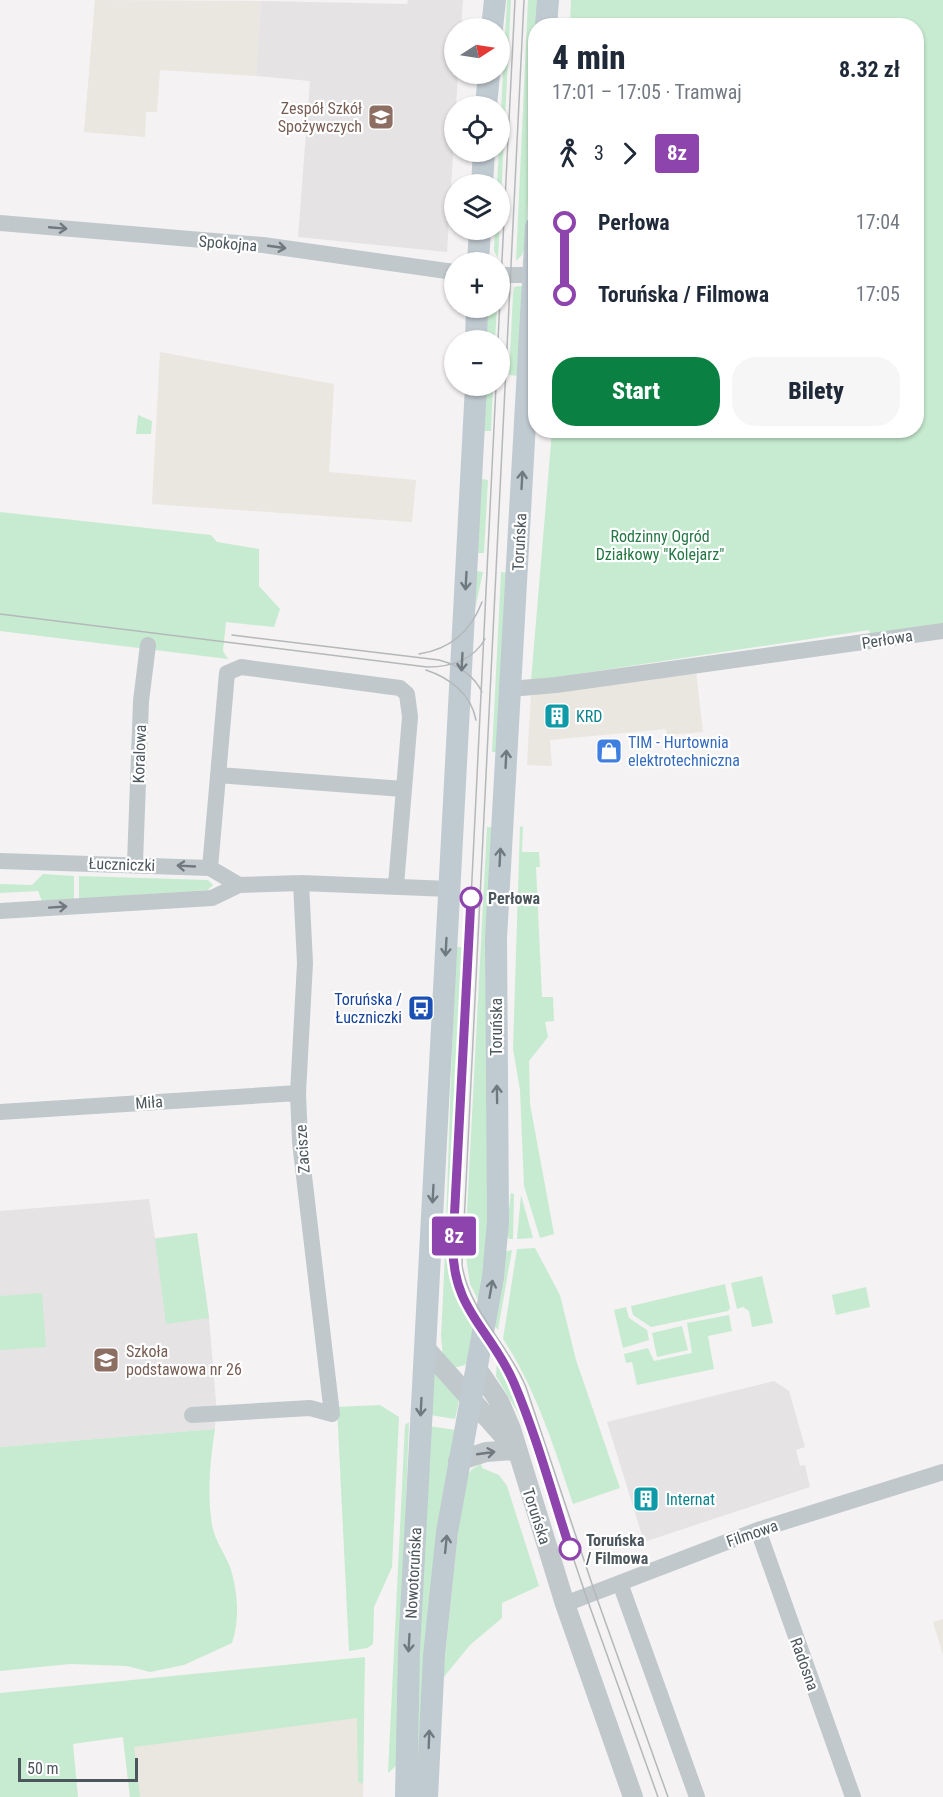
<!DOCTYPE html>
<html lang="pl">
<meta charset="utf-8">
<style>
:root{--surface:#fff;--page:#f6f6f7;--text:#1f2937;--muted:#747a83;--accent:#0b8043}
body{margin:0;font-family:"Roboto Condensed",sans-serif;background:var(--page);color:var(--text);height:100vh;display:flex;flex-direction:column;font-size:22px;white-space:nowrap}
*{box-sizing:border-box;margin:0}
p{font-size:20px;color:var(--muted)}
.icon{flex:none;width:33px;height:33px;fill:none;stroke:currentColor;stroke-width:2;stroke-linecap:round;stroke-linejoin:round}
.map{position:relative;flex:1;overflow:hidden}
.sheet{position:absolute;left:528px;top:18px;width:396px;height:420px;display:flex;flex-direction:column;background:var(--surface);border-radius:24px;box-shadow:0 2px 4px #0004}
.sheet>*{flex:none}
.badge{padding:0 12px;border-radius:4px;font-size:21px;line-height:39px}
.needle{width:39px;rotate:78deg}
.buttons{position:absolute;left:444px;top:18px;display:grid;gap:12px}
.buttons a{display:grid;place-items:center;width:66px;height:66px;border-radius:50%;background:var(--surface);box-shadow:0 2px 4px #0004;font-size:30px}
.scale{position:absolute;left:18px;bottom:15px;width:120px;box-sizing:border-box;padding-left:6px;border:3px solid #4c575d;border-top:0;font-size:16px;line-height:21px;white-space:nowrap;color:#4c575d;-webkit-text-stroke:4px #fff;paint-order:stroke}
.map>.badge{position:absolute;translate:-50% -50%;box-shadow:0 0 0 3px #fff}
.legs{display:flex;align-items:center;gap:9px;height:66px;padding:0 24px;font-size:20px}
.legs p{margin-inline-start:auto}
.headline{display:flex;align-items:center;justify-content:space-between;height:102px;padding:0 24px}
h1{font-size:33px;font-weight:800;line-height:45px}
.cta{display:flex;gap:12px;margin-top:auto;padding:12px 24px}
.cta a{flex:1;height:69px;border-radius:24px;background:var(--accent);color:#fff;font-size:24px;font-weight:800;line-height:69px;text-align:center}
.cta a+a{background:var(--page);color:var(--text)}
ul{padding:0 24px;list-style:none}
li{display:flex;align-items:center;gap:21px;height:72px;font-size:22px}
li i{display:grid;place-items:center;width:9px;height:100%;margin:0 8px;background:currentColor}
li i::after{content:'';width:15px;height:15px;margin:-8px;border:4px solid;border-radius:50%;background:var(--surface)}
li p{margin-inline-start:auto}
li:first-child i{background:linear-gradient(#0000 50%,currentColor 0)}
li:last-child i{background:linear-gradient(currentColor 50%,#0000 0)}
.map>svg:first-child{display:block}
</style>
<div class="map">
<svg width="943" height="1797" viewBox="0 0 943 1797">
<rect width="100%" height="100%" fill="#f4f2f2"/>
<path fill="#eae6e0" d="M 95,0 L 261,1 L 256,76 L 160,70 L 157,112 L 146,112 L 145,137 L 84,132 Z
M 160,352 L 334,384 L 329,472 L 416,480 L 412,522 L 152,504 Z
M 696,671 L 703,732 L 667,735 L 666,729 L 550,740 L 552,766 L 527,765 L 531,694 Z
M 943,1619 L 943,1655 L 933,1622 Z
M 364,1708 L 363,1797 L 130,1797 L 123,1737 Z"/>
<path fill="#e5e3e4" d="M 408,0 L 463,0 L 461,28 L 454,28 L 454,74 L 458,74 L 447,252 L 298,237 L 310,81 L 256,76 L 261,1 L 407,4 Z
M 149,1199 L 155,1238 L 197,1233 L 209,1318 L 216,1402 L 215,1429 L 0,1447 L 0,1211 Z
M 774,1381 L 789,1391 L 805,1447 L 796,1450 L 800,1466 L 805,1465 L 810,1487 L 644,1542 L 607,1422 Z"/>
<path fill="#c7ebd0" d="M 507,0 L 511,0 L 498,258 L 494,251 L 495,230 L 500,230 L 497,184 Z
M 528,0 L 539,0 L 536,26 L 526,243 L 522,255 L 516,261 Z
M 571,0 L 943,0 L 943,625 L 871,636 L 869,630 L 531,681 L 552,431 L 916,430 L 916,26 L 570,25 Z
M 520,286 L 522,287 L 519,376 L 509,375 L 513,294 L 514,287 Z
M 485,308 L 497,308 L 495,340 L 485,340 Z
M 485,386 L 493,386 L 491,431 L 483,431 Z
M 138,415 L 152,421 L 151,434 L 136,434 Z
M 481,479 L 488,480 L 484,553 L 476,553 Z
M 0,512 L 211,535 L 217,542 L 259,549 L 259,586 L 280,609 L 274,627 L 226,622 L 223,651 L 228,659 L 0,631 Z
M 475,571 L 483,572 L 475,609 Z
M 501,572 L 509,573 L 498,752 L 492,752 Z
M 523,826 L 522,852 L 539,852 L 540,867 L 536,867 L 542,997 L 553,997 L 554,1021 L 545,1022 L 548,1037 L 529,1061 L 530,1104 L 554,1234 L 540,1238 L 524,1186 L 520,1090 L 513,1049 L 520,827 Z
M 487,827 L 494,827 L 491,1188 L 480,1304 L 470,1284 L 465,1250 Z
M 43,874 L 74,876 L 74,899 L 42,901 L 38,891 L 0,893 L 0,884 L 32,885 Z
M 79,876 L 208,880 L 213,885 L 208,890 L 79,899 Z
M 456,947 L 466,947 L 449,1262 L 454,1288 L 475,1327 L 468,1360 L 465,1365 L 453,1368 L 443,1357 L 441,1336 C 448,1206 450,1076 456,947 Z
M 511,1193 L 514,1194 L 513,1239 L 509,1239 L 506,1232 Z
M 521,1195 L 533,1238 L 517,1239 Z
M 197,1233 L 209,1318 L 166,1324 L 155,1239 Z
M 535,1248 L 560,1295 L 576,1360 L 620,1488 L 573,1504 C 554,1447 536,1389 503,1339 L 517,1249 Z
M 512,1250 L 498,1330 L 494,1325 L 504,1252 Z
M 762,1276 L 773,1323 L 752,1327 L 749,1311 L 743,1307 L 737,1309 L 731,1283 Z
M 725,1284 L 730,1308 L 728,1311 L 651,1327 L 633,1315 L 631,1306 Z
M 866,1287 L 870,1307 L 836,1315 L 832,1295 Z
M 42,1293 L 46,1347 L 0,1350 L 0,1296 Z
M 626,1307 L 629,1318 L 647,1330 L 649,1340 L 623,1348 L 614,1310 Z
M 729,1315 L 732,1331 L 708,1336 L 714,1369 L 637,1385 L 632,1362 L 626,1363 L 624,1354 L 648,1348 L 654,1361 L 692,1353 L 687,1323 Z
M 682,1326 L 688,1350 L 657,1357 L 652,1333 Z
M 497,1361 L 516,1397 L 529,1441 L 517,1411 L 496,1376 Z
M 432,1368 L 460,1396 L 455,1419 L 430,1415 Z
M 380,1405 L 399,1417 L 392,1567 L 374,1607 L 373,1644 L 367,1648 L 349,1651 L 337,1407 Z
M 409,1422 L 396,1766 L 388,1773 L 405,1425 Z
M 429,1426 L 455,1430 L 414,1797 Z
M 215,1429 C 210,1460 207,1493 212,1525 C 215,1541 224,1552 230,1567 C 238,1591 240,1620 232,1643 L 184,1665 L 150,1672 L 127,1666 L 70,1664 L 0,1671 L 0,1447 Z
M 481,1464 L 482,1468 L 499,1475 L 507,1486 L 539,1586 L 502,1603 L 502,1618 L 470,1645 L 443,1678 L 463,1480 L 472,1469 Z
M 365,1657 L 363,1784 L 358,1782 L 357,1718 L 134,1747 L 140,1797 L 130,1797 L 123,1737 L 73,1744 L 78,1797 L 0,1797 L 0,1693 Z"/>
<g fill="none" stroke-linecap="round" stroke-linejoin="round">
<path stroke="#c0c8cc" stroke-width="16" d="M 0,223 L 263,245 L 454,272
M 500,275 L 533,275
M 510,689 L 556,685 L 943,631
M 218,775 L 403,789
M 0,861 L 210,868 L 239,885
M 135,863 L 141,701 L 148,645
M 210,868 L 227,673 L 241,667 L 400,688 L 407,694 L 410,717 L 396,885
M 0,911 L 212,898 L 239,885 L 301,883 L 449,889
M 0,1112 L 298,1093
M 192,1415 L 310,1408 L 332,1414 L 300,1142 L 298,1093 L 305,963 L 301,883
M 758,1530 L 853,1797
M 620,1583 L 697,1797
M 565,1604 L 758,1530 L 943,1472"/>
<path stroke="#c0c8cc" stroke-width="20" d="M 425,1348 L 510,1443
M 476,1367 L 499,1401 L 511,1429 L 565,1604 L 633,1797
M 458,1461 L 486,1452 L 515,1450"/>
<path stroke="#c0cad1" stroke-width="22" d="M 546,26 L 548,0
M 492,28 L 495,0
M 486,106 L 489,74
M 482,184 L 484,152
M 478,262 L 480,230
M 476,340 L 477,308
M 406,1797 L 409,1651 L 476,386
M 427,1797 L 434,1656 L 447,1532 L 493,1277 L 498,1222 L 496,938 L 536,227"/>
<path stroke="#b5b8bb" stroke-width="1.5" d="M 524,0 L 462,1265 C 469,1311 509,1345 526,1387 L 595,1593 L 668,1797
M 498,340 L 515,0
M 496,386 L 453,1269 L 463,1302 L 502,1361 L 519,1396 L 586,1596 L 658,1797
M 0,614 L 427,667 C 450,667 473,660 485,639
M 232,635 L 439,660 C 458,665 473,674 482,692
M 419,654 C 451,649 471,631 482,602
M 426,670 C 450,678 471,694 476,720"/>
</g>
<defs><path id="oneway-shaft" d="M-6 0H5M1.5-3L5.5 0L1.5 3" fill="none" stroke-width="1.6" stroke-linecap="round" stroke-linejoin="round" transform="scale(1.5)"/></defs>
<g stroke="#6f797e">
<use href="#oneway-shaft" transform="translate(58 228) rotate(5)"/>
<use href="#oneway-shaft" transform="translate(277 247) rotate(8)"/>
<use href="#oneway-shaft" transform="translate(186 866) rotate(-177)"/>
<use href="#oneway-shaft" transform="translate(58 907) rotate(-4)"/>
<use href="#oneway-shaft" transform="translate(486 1453) rotate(-8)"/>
</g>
<g stroke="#6f7a80">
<use href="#oneway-shaft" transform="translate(522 480) rotate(-87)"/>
<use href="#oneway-shaft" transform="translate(466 581) rotate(93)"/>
<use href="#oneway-shaft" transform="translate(462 662) rotate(93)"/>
<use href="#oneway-shaft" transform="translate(506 759) rotate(-87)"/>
<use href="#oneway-shaft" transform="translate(500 857) rotate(-87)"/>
<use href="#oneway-shaft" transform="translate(446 947) rotate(93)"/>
<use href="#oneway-shaft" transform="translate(497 1094) rotate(-91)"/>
<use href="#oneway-shaft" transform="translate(433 1194) rotate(93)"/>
<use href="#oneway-shaft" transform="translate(491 1289) rotate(-80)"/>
<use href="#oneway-shaft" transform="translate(421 1407) rotate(93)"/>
<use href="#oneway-shaft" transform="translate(446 1544) rotate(-84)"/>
<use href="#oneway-shaft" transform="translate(409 1643) rotate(93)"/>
<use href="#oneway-shaft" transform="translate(429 1739) rotate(-88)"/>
</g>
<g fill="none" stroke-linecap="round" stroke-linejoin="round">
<defs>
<path id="line-1" d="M 471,898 L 453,1243 C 451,1309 491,1329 514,1383 C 537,1437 552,1494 570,1549"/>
</defs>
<use href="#line-1" stroke="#fff" stroke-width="14"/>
<use href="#line-1" stroke="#8e44ad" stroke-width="9"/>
</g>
<defs>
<symbol id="school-square" viewBox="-11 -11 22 22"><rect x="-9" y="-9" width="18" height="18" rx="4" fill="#8d6e63" stroke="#fff"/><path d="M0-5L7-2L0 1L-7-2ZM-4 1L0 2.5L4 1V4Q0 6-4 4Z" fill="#fff"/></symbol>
<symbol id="building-square" viewBox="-11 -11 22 22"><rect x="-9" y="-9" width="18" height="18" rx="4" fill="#0f9aa8" stroke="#fff"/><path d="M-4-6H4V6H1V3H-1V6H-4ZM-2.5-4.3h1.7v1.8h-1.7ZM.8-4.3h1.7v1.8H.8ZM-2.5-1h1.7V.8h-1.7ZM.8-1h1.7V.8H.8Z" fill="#fff"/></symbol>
<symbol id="shop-square" viewBox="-11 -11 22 22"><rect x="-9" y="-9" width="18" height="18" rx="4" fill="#3f7fe0" stroke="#fff"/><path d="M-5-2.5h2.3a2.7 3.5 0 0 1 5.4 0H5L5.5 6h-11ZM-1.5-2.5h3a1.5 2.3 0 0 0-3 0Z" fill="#fff"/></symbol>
<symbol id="bus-square" viewBox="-11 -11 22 22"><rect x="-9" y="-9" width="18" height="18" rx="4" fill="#1a4fb4" stroke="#fff"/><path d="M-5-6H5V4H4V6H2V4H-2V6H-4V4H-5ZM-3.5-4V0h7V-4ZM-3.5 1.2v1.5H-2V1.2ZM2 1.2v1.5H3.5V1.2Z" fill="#fff"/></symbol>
</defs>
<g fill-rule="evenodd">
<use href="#school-square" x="366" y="102" width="30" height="30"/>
<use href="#building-square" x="542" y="701" width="30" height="30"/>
<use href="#shop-square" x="594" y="736" width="30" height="30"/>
<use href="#bus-square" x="406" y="993" width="30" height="30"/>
<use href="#school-square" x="91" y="1345" width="30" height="30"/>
<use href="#building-square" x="631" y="1484" width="30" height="30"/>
</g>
<g fill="#fff" stroke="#8e44ad" stroke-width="3">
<circle cx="471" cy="898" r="10"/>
<circle cx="570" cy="1549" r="10"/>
</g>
<g text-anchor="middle" stroke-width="4.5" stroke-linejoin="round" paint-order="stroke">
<g font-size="16" fill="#785e54" stroke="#fff" text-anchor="end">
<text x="362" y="114">Zespół Szkół<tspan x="362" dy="18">Spożywczych</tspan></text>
<text x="126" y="1357" text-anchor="start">Szkoła<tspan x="126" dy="18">podstawowa nr 26</tspan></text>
</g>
<g font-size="16" fill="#4c575d" stroke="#fff">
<text transform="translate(228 243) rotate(5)" y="6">Spokojna</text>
<text transform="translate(519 542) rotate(-87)" y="6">Toruńska</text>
<text transform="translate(887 639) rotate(-9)" y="6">Perłowa</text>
<text transform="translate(139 754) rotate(-88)" y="6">Koralowa</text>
<text transform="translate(122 864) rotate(2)" y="6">Łuczniczki</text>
<text transform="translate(496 1027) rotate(-90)" y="6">Toruńska</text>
<text transform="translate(149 1102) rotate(-4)" y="6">Miła</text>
<text transform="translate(302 1149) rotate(-94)" y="6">Zacisze</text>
<text transform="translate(537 1516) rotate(72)" y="6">Toruńska</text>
<text transform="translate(752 1533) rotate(-19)" y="6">Filmowa</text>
<text transform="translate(413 1573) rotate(-87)" y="6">Nowotoruńska</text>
<text transform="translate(805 1664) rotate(70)" y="6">Radosna</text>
</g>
<g font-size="16" fill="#247743" stroke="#fff">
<text x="660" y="542">Rodzinny Ogród<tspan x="660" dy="18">Działkowy "Kolejarz"</tspan></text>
</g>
<g font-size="16" fill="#0d838f" stroke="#fff" text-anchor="start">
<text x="576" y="722">KRD</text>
<text x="666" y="1505">Internat</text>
</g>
<g font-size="16" fill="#366cbe" stroke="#fff" text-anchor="start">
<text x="628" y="748">TIM - Hurtownia<tspan x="628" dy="18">elektrotechniczna</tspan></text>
</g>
<g font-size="16" font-weight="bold" fill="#4c575d" stroke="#fff" text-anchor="start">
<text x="488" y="904">Perłowa</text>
<text x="586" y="1546">Toruńska<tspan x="586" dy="18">/ Filmowa</tspan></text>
</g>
<g font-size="16" fill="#164399" stroke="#fff" text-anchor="end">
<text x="402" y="1005">Toruńska /<tspan x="402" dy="18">Łuczniczki</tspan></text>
</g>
</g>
</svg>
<div class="buttons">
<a><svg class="needle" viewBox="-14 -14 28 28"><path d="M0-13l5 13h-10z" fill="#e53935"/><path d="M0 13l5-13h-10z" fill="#747a83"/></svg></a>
<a><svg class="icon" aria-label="locate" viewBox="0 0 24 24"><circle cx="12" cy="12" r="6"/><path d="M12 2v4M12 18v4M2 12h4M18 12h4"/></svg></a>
<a><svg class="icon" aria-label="layers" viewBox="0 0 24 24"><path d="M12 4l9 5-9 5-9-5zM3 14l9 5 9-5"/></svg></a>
<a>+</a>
<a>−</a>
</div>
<div class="scale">50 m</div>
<b class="badge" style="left:454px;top:1236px;background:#8e44ad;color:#fff">8z</b>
<section class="sheet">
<div class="headline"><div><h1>4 min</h1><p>17:01 – 17:05 · Tramwaj</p></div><b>8.32 zł</b></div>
<div class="legs"><svg class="icon" aria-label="walk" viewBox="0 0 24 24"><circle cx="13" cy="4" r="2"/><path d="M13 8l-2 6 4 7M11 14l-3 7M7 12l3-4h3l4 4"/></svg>3<svg class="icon" aria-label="forward" viewBox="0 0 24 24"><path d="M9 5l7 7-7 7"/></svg><b class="badge" style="background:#8e44ad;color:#fff">8z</b></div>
<ul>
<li><i style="color:#8e44ad"></i><b>Perłowa</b><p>17:04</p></li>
<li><i style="color:#8e44ad"></i><b>Toruńska / Filmowa</b><p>17:05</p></li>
</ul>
<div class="cta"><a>Start</a><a>Bilety</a></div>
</section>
</div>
